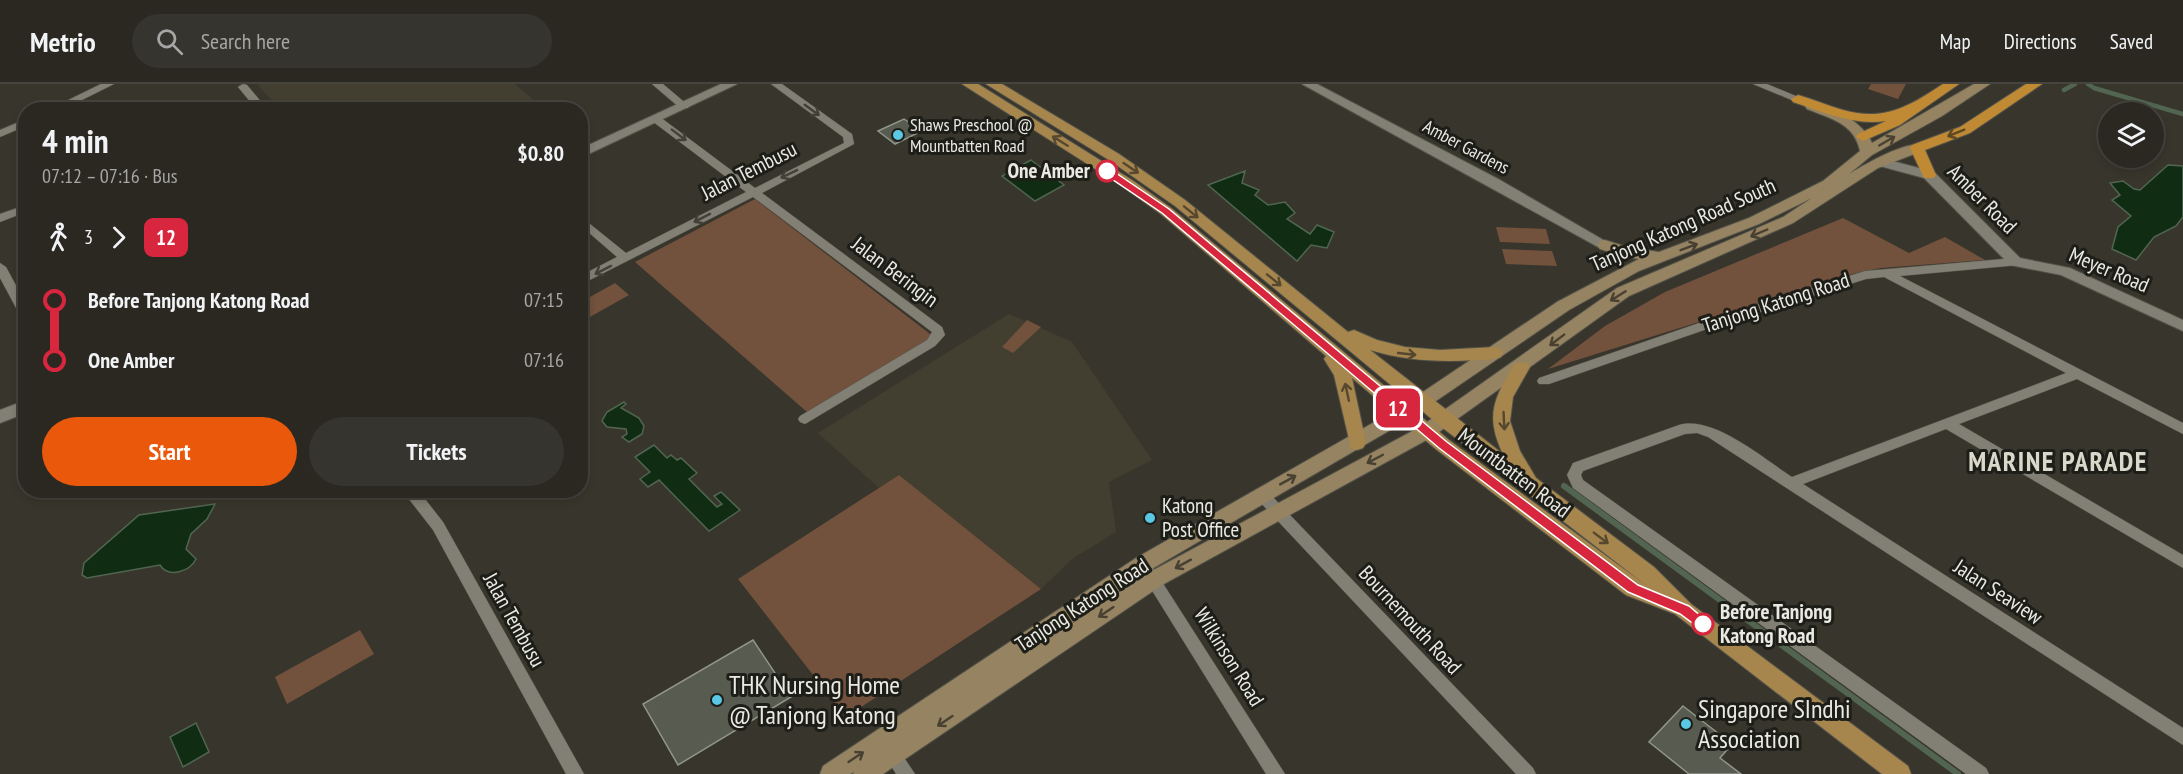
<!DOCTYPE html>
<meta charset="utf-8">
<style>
:root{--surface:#2a2821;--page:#36342e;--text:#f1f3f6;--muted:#a5a6a5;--line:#46443f;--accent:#ea580c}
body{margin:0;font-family:"PT Sans Narrow",sans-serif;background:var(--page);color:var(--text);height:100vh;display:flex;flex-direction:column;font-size:22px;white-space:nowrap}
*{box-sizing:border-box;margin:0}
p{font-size:20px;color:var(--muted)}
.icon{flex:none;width:33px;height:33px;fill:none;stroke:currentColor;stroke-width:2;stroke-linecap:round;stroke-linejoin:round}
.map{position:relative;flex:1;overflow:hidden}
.panel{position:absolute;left:18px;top:18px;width:570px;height:396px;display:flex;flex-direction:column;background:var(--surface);border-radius:24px;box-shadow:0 3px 9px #0003,0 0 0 2px var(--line)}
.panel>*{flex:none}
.badge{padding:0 12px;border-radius:9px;font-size:21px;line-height:39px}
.fabs{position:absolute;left:2098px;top:18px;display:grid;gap:12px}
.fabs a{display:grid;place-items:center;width:66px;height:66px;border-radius:50%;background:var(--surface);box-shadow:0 3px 9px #0003,0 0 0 2px var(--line);font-size:30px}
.map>.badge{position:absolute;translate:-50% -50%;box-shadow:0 0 0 3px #fff}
.legs{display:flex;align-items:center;gap:9px;height:66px;padding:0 24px;font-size:20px}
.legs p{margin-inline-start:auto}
.summary{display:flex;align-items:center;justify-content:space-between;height:102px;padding:0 24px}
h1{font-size:33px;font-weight:700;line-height:45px}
.button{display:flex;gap:12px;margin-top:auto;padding:12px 24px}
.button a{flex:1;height:69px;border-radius:36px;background:var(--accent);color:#fff;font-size:24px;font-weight:700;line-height:69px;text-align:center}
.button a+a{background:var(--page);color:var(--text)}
ul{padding:0 24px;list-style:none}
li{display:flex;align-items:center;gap:21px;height:60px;font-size:22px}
li i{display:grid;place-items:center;width:9px;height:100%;margin:0 8px;background:currentColor}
li i::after{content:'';width:15px;height:15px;margin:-8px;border:4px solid;border-radius:50%;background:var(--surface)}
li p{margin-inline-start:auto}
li:first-child i{background:linear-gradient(#0000 50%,currentColor 0)}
li:last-child i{background:linear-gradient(currentColor 50%,#0000 0)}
header{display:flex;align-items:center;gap:36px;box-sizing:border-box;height:84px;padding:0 30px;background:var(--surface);border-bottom:2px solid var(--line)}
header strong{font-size:28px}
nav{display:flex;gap:33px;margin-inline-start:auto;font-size:21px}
.search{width:420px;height:54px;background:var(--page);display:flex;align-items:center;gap:15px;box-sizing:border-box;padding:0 21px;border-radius:33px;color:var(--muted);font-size:22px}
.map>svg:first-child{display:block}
</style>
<header>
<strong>Metrio</strong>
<div class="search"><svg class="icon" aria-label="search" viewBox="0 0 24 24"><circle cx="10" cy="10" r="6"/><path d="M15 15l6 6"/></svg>Search here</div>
<nav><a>Map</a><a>Directions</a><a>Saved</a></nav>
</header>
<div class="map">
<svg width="2183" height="690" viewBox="0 0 2183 690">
<rect width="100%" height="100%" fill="#38362c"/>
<path fill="#423f30" d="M 257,0 L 515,0 L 544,25 L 279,25 Z
M 1009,230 L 1072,258 L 1152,376 L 1109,398 L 1116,448 L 1072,475 L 1041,505 L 899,391 L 879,404 L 818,349 Z"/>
<path fill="#72513d" d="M 1871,0 L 1906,0 L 1898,15 L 1868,5 Z
M 755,115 L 934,253 L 807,328 L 635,178 Z
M 1843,134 L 1909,169 L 1945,153 L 1985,176 L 1881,184 L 1853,190 L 1548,285 L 1605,242 L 1665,208 Z
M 1496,143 L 1546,145 L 1550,160 L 1500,158 Z
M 1502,165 L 1552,167 L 1557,182 L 1506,180 Z
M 615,199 L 629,211 L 581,238 L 581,218 Z
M 1027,236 L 1041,243 L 1013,269 L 1002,263 Z
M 899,391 L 1041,505 L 846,633 L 738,495 Z
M 360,546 L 374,570 L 287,620 L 275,593 Z"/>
<path fill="#102d13" stroke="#516551" stroke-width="1.5" d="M 1031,76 L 1064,101 L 1035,117 L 1002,92 Z
M 2168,81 L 2183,82 L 2183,133 L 2176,142 L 2154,153 L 2136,176 L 2112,165 L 2118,143 L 2131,132 L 2112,116 L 2120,111 L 2110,99 L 2123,97 L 2134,105 L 2140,106 Z
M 1245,87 L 1242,99 L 1259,106 L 1255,111 L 1268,121 L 1285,118 L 1295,129 L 1287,135 L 1310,150 L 1317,141 L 1334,148 L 1327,164 L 1311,161 L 1297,177 L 1208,101 Z
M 624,318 L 626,320 L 621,324 L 639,334 L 644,342 L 642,350 L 629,358 L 622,353 L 627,350 L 626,345 L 607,343 L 602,337 L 607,328 Z
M 654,361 L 667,374 L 671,371 L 677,376 L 681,374 L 697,389 L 689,395 L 717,423 L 722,420 L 714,412 L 721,408 L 740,426 L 709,447 L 659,396 L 648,403 L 640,395 L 650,388 L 635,373 Z
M 215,420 L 207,435 L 191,450 L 186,465 L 196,475 C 190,487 169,495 160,481 L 87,494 L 82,491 L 84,479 L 139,431 Z
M 196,639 L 209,668 L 183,683 L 170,653 Z"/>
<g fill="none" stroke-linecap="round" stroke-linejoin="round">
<path stroke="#516551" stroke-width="4.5" d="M 2088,0 L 2094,4 L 2183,30
M 2064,6 L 2075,0"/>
<path stroke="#516551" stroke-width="6" d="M 1564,402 L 1958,690"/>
</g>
<path fill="#585b50" stroke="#91958a" stroke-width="1.5" d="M 904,35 L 922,47 L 895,60 L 878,47 Z
M 753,556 L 791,613 L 678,681 L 643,620 Z
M 1683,622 L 1732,660 L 1720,674 L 1741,690 L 1689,690 L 1649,658 Z"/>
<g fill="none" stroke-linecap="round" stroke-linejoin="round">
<defs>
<path id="minor" d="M 101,0 L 114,0 L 62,26 L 48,26 Z
M 243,0 L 247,1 L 268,26 L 257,26 L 238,3 Z
M 652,0 L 663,0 L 689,22 L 688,24 L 680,24 Z
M 771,0 L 782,0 L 852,50 L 854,60 L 762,109 L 942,243 L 945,251 L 935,262 L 805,340 L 800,338 L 798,335 L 800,332 L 927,256 L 932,248 L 753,113 L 580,201 L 580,192 L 617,173 L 580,141 L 580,132 L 626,169 L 746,108 L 652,37 L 652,33 L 660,33 L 755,104 L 844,59 L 843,53 Z
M 1753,0 L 1767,0 L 1803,15 L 1802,17 L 1794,17 Z
M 26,35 L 26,42 L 0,53 L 0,46 Z
M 26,121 L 26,128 L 0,138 L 0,130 Z
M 2015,174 L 2019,175 L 2021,178 L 2019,181 L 1900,192 L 2183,339 L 2183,350 L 2077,295 L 1959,340 L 2183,471 L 2183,484 L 1946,345 L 1803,400 L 2183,644 L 2183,661 L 1708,353 L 1697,349 L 1685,350 L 1583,387 L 1581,391 L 1583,396 L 1986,684 L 1989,690 L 1966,690 L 1573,404 L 1567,391 L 1573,379 L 1679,341 C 1713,331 1764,375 1792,393 L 2066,289 L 1884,193 L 1866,195 L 1707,245 L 1549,300 L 1539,300 L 1537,297 L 1539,294 L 1699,239 L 1865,187 Z
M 0,179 L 6,183 L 26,220 L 26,236 L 22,235 L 0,194 Z
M 1262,405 L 1267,407 L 1533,684 L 1536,690 L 1516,690 L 1257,415 L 1255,411 L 1257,407 Z
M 402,406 L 418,406 L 443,438 L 584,690 L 566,690 L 433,446 Z
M 1143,474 L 1148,476 L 1285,690 L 1266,690 L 1138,484 L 1136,480 L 1138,476 Z
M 893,664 L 899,666 L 915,690 L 896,690 L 885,672 L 887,666 Z"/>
<path id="tertiary" d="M 721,0 L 737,0 L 580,74 L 580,65 Z
M 1302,0 L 1317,0 L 1500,96 L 1612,161 L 1610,164 L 1600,164 Z
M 1881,74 L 1934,88 L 2020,174 L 2070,184 L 2183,236 L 2183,247 L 2061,191 L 2010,181 L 1924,94 L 1876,81 L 1874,78 L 1876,75 Z
M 26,316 L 26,329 L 0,339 L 0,326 Z"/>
<path id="secondary" d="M 1974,0 L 1990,0 L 1942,32 L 1872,71 L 1849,90 C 1864,81 1905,57 1922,61 L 1924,64 L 1922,67 L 1878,84 L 1793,139 L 1629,212 L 1432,353 L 1162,501 L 883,690 L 853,690 L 854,688 L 850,690 L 820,690 L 823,682 L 1136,474 L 1399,324 L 1557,218 L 1639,175 L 1625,173 L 1600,165 L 1597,161 L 1600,157 L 1605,156 L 1627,163 L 1659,168 L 1749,134 L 1823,97 L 1860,67 C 1854,39 1831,35 1807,25 L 1805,22 L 1807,19 C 1826,14 1866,41 1872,59 ZM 1812,114 L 1783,133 L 1617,204 L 1420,343 L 1148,489 L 1044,558 L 1150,486 L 1411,334 L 1569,226 L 1639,187 L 1759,140 Z"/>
<path id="primary" d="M 962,0 L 978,0 L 1132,96 L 1171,124 L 1449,356 L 1647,502 L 1439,341 L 1175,122 L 1109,76 L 986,0 L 1002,0 L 1119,70 L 1185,116 L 1348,248 L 1354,246 L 1377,256 L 1405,263 L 1440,266 L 1495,263 L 1501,265 L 1503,269 L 1501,273 L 1495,275 C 1452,278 1412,279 1370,266 L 1503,370 C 1484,331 1495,313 1515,279 L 1527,279 L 1530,283 L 1513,313 L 1510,337 L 1520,367 L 1536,394 L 1654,483 L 1691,520 L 1908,682 L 1911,690 L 1882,690 L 1675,530 L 1626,511 L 1437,366 L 1352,294 L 1366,359 L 1363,364 L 1357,366 L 1351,364 L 1334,291 L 1324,275 L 1326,272 L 1161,130 L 1122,102 Z"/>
<path id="motorway" d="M 1943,0 L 1959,0 L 1900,41 L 1863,57 L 1856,53 L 1858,50 L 1886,37 C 1854,42 1823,28 1793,18 L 1791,15 L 1798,11 C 1813,15 1828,22 1843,26 C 1884,38 1910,22 1943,0 Z
M 2026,0 L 2042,0 L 1970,49 L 1925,66 L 1936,91 L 1934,94 L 1924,94 L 1910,64 L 1912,61 L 1960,43 Z"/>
</defs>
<use href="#minor" stroke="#54534a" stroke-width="1"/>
<use href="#tertiary" stroke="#54534a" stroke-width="2"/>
<use href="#secondary" stroke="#54534a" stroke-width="2"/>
<use href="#primary" stroke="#54534a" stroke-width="2"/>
<use href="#motorway" stroke="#54534a" stroke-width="2"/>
<use href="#minor" fill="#828074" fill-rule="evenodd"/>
<use href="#tertiary" fill="#828074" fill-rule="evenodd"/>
<use href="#secondary" fill="#958361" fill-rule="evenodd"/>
<use href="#primary" fill="#a7864e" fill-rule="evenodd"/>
<use href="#motorway" fill="#c08a35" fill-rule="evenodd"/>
</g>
<defs><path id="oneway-shaft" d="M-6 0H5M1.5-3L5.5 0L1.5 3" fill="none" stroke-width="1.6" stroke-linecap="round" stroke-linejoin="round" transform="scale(1.5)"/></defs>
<g stroke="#414039">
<use href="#oneway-shaft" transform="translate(812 26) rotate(36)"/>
<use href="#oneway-shaft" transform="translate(679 51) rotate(37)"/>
<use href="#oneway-shaft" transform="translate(789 90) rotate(154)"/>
<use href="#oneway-shaft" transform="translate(702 134) rotate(153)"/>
<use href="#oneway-shaft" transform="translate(603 186) rotate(153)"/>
</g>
<use stroke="#5f4924" href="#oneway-shaft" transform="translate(1956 49) rotate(158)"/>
<g stroke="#55482e">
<use href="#oneway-shaft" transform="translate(1060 57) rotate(-148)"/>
<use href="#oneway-shaft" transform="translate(1131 84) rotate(34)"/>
<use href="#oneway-shaft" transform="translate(1191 128) rotate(39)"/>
<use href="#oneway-shaft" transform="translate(1274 196) rotate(39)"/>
<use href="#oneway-shaft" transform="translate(1407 270) rotate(6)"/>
<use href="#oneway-shaft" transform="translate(1347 308) rotate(-102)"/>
<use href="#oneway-shaft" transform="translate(1504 337) rotate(87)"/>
<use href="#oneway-shaft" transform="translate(1601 454) rotate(37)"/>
</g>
<g stroke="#484132">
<use href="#oneway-shaft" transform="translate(1887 57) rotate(-30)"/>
<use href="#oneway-shaft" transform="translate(1759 149) rotate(157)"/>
<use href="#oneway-shaft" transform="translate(1689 163) rotate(-21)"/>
<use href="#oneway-shaft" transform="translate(1618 212) rotate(148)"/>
<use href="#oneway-shaft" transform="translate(1557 256) rotate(143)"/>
<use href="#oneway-shaft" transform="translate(1375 375) rotate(152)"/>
<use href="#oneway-shaft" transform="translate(1288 396) rotate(-29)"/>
<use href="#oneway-shaft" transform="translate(1183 480) rotate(151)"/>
<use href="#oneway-shaft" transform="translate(1106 528) rotate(146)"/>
<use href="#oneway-shaft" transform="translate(945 637) rotate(146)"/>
<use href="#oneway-shaft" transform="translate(856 673) rotate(-34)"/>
</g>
<path fill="#d7263d" stroke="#fff" stroke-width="1.5" d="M 1103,85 L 1110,85 L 1169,125 L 1447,358 L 1638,501 L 1689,522 L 1710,540 L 1708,544 L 1699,544 L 1680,530 L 1628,508 L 1439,364 L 1162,129 L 1103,89 Z"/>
<g fill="#59c8e4" stroke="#1e1e19" stroke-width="2">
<circle cx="898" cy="51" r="6"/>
<circle cx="1150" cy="434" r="6"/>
<circle cx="717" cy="616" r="6"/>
<circle cx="1686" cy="640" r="6"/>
</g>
<g fill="#fff" stroke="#d7263d" stroke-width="3">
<circle cx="1107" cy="87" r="10"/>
<circle cx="1703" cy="540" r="10"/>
</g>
<g text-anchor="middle" stroke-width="6" stroke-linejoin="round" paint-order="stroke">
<g font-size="18" fill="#eae9e2" stroke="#1e1e19" text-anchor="start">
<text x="910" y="47">Shaws Preschool @<tspan x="910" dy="21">Mountbatten Road</tspan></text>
</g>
<g font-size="18" fill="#eae9e2" stroke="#1e1e19">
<text transform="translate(1466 63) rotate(28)" y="6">Amber Gardens</text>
</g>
<g font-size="21" fill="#eae9e2" stroke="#1e1e19">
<text transform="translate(749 87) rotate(-27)" y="7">Jalan Tembusu</text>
<text transform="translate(1982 115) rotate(45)" y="7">Amber Road</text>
<text transform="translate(1683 141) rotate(-24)" y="7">Tanjong Katong Road South</text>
<text transform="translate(2109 186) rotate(23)" y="7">Meyer Road</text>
<text transform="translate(895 188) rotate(37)" y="7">Jalan Beringin</text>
<text transform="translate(1776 219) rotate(-18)" y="7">Tanjong Katong Road</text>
<text transform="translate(1514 389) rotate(37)" y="7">Mountbatten Road</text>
<text transform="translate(1998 508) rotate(33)" y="7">Jalan Seaview</text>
<text transform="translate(1082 521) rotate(-33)" y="7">Tanjong Katong Road</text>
<text transform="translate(514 536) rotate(61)" y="7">Jalan Tembusu</text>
<text transform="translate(1410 536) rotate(47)" y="7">Bournemouth Road</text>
<text transform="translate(1229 573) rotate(58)" y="7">Wilkinson Road</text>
</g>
<g font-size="21" font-weight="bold" fill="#eae9e2" stroke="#1e1e19" text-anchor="end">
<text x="1090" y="94">One Amber</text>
<text x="1720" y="535" text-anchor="start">Before Tanjong<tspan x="1720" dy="24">Katong Road</tspan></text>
</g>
<g font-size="21" fill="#eae9e2" stroke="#1e1e19" text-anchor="start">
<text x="1162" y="429">Katong<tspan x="1162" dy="24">Post Office</tspan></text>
</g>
<g font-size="26" fill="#eae9e2" stroke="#1e1e19" text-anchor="start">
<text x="729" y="610">THK Nursing Home<tspan x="729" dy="30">@ Tanjong Katong</tspan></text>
<text x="1698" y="634">Singapore SIndhi<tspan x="1698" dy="30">Association</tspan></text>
</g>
<g font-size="27" font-weight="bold" letter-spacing="1.5" fill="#dad8cb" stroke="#1e1e19">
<text x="2058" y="387">MARINE PARADE</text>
</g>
</g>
</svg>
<div class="fabs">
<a><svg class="icon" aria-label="layers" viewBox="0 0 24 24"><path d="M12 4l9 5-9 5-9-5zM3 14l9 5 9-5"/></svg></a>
</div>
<b class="badge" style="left:1398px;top:324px;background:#d7263d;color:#fff">12</b>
<section class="panel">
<div class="summary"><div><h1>4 min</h1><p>07:12 – 07:16 · Bus</p></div><b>$0.80</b></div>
<div class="legs"><svg class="icon" aria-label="walk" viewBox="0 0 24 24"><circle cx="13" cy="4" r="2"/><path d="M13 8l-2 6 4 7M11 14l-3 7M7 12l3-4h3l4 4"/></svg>3<svg class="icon" aria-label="forward" viewBox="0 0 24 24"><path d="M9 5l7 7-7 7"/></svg><b class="badge" style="background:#d7263d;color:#fff">12</b></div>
<ul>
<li><i style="color:#d7263d"></i><b>Before Tanjong Katong Road</b><p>07:15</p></li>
<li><i style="color:#d7263d"></i><b>One Amber</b><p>07:16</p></li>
</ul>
<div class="button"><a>Start</a><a>Tickets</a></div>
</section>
</div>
